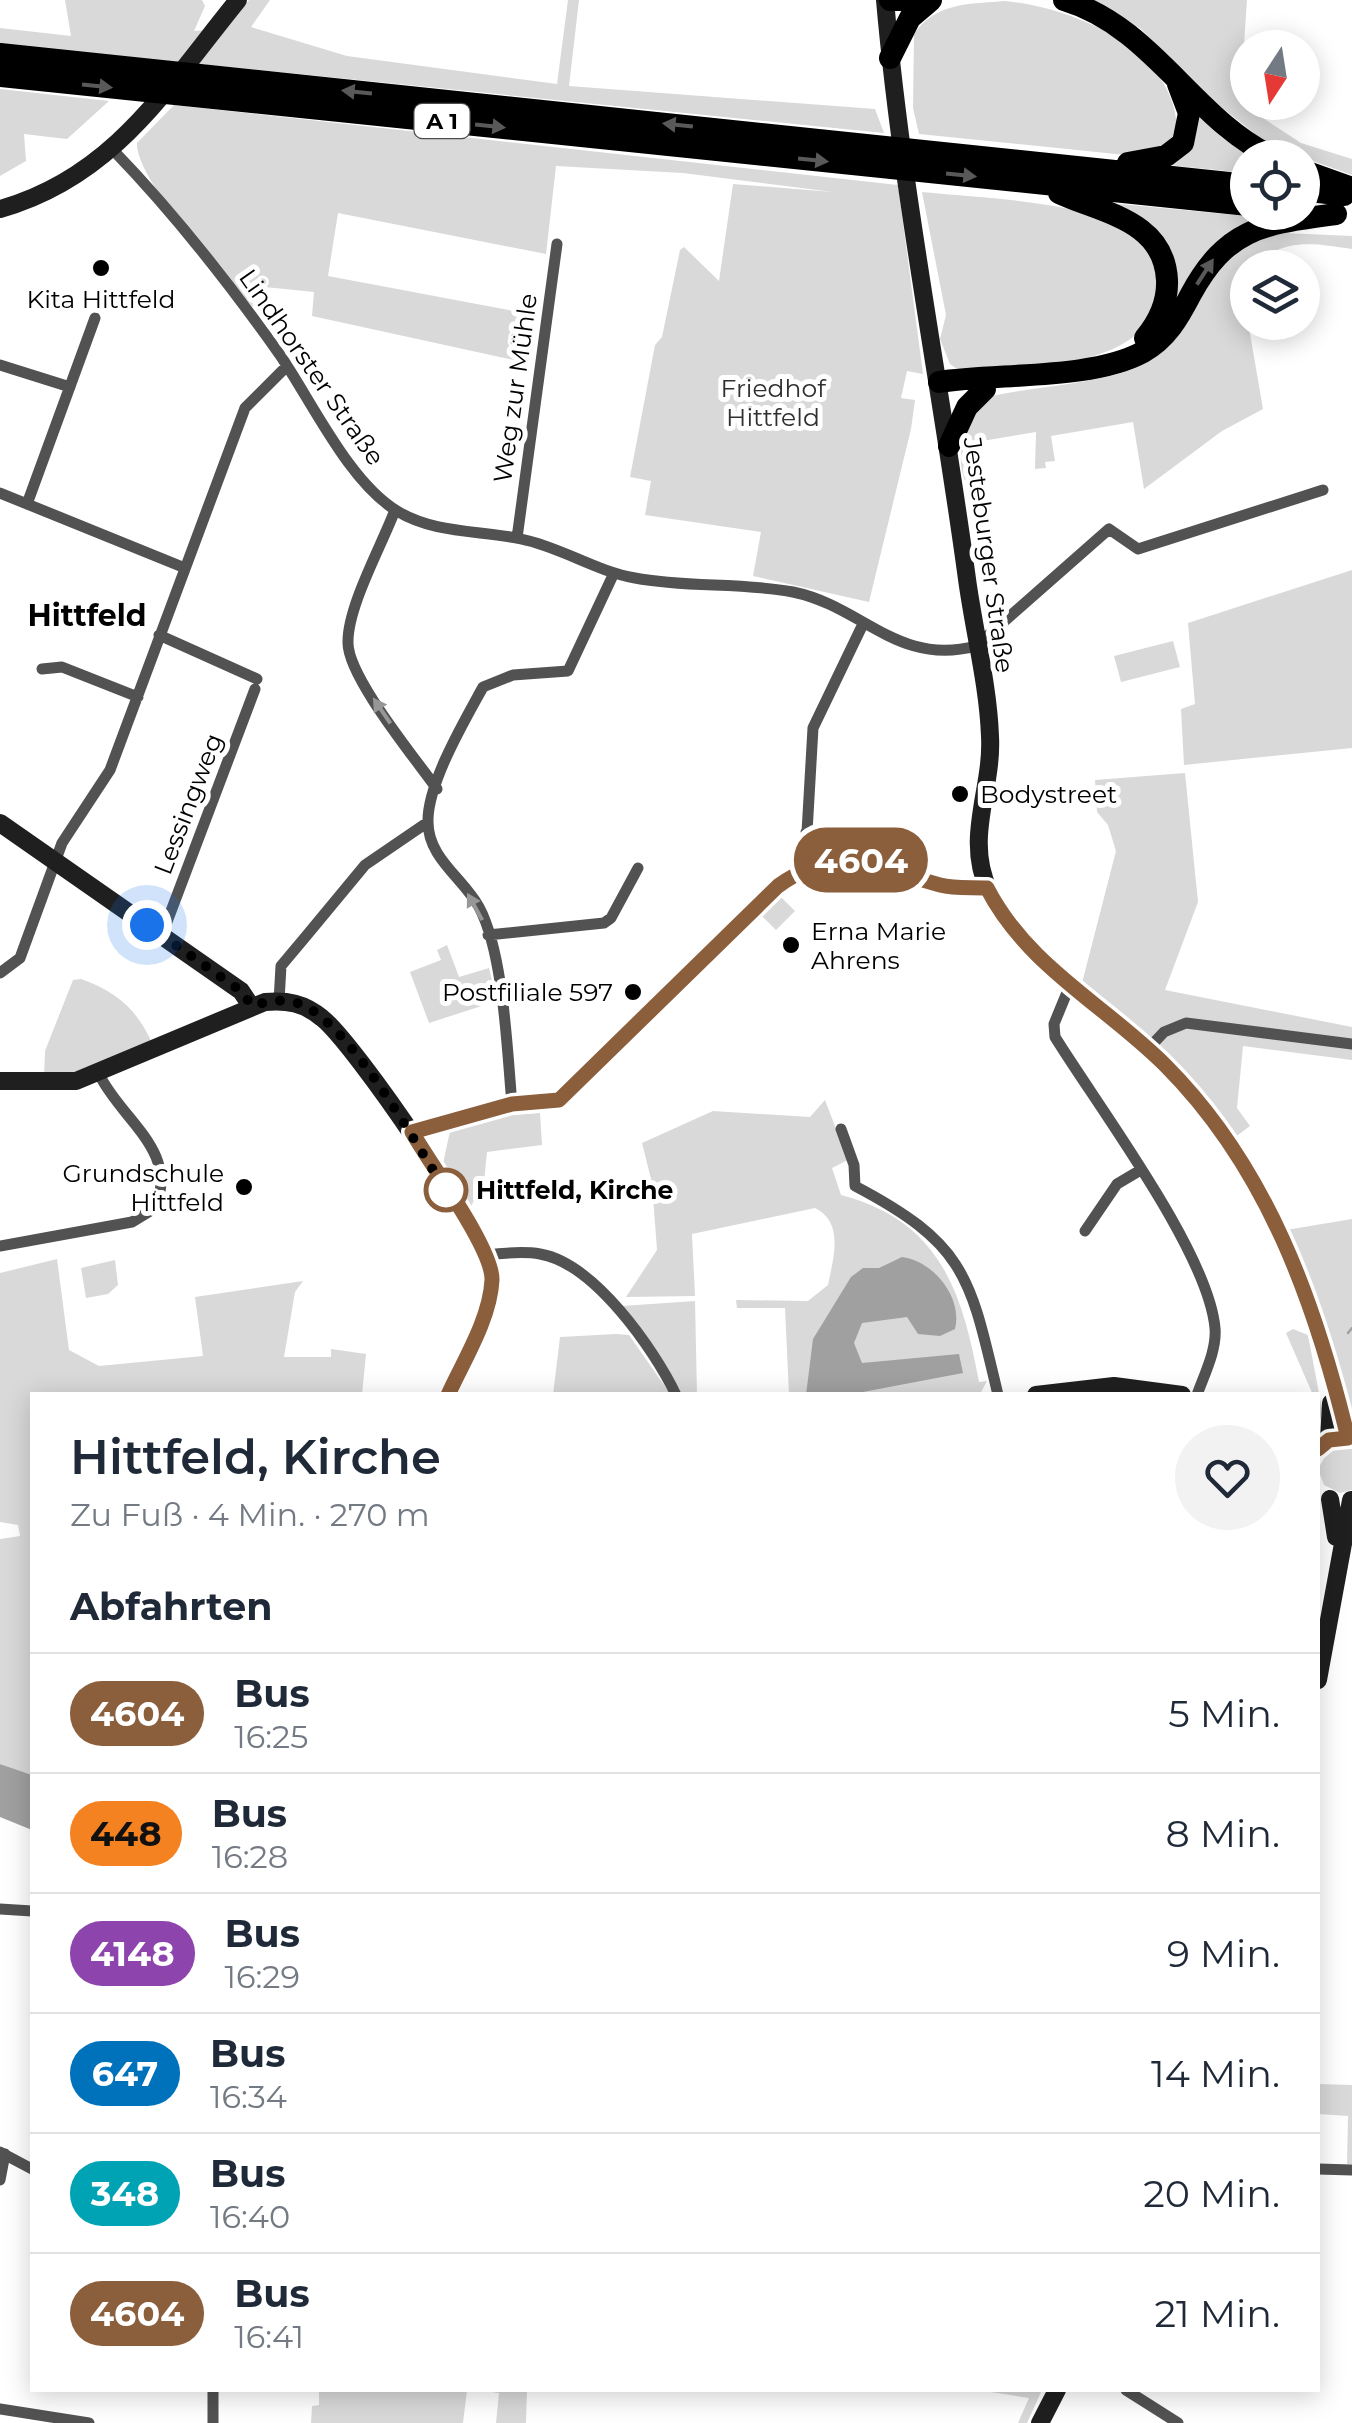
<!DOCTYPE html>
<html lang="de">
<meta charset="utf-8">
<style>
:root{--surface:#fff;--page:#f2f2f3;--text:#1f2937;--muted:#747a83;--line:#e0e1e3}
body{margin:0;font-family:Montserrat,sans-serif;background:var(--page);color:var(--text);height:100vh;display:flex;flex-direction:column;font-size:38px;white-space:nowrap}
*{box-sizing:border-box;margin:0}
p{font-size:32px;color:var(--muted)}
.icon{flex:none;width:55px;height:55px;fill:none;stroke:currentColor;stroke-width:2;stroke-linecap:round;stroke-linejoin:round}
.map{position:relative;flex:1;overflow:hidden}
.panel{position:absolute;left:30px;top:1392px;width:1290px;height:1000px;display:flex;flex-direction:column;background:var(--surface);border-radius:0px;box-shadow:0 5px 25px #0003}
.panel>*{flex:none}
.badge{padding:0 20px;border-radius:32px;font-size:35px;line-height:65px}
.needle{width:65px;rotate:192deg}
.tools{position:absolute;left:1230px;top:30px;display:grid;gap:20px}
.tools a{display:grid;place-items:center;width:90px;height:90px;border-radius:50%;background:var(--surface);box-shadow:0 5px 25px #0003;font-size:50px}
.you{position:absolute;width:50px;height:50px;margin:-25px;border:8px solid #fff;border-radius:50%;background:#1a73e8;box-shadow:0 0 0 15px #1a73e833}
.map>.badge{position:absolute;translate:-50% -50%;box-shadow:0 0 0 5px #fff}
h2{padding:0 40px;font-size:38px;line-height:90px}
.round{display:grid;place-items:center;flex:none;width:105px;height:105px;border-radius:52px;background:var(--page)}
.summary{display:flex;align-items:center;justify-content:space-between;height:170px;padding:0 40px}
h1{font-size:48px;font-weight:600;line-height:75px}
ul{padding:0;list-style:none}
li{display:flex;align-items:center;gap:30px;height:120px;padding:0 40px;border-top:2px solid var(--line)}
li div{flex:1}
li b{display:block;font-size:38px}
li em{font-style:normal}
li .badge{min-width:110px;font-weight:700;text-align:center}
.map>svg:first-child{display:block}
</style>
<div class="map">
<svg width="1352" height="2423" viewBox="0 0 1352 2423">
<rect width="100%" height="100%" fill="#fff"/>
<path fill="#d9d9d9" d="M 65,0 L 202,0 L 205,6 L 194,31 L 225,29 L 249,0 L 270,0 L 251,27 L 347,56 L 557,84 L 568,0 L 579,0 L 569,86 L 875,109 L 884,133 L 0,44 L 0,28 L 71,36 Z
M 1093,0 L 1247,0 L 1240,103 L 1301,143 L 1352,159 L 1352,175 L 1269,145 L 1206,95 L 1141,29 Z
M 1005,1 C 1076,8 1181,52 1177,136 L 1145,157 L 919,134 L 913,108 L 914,34 C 936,2 970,4 1005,1 Z
M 0,89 L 109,101 L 67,139 L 24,134 L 26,161 L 0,176 Z
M 174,105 L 898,185 L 923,374 L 907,371 L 901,398 L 915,400 L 911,429 L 869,602 L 753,576 L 761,532 L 645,515 L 651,481 L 630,477 L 655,345 L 662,337 L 680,250 L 684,247 L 719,281 L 733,184 L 833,192 L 683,173 L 556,166 L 546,254 L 338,213 L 328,276 L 535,315 L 527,363 L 312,316 L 314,292 L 265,287 L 256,310 C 228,282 135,179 137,143 Z
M 1192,107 L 1268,157 L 1248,158 L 1247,173 L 1167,165 Z
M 922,192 C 971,197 1094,202 1131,231 C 1148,244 1155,263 1157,284 C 1162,372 1017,368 957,369 L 950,364 L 940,339 L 946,315 Z
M 1099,202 L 1267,218 L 1180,305 L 1170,275 Z
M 1284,233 L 1352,236 L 1352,249 C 1305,242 1287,239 1248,267 L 1248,322 L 1263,409 L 1222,431 L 1144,489 L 1133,422 L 1051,436 L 1055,461 L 1045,462 L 1046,468 L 1035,469 L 1036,432 L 970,443 L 971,465 L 965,481 C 953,450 969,423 985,398 C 1029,386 1108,384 1144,364 C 1193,336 1199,272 1240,246 C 1251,239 1271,237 1284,233 Z
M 1352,570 L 1352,748 L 1184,765 L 1181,709 L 1195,704 L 1188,623 Z
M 1173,641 L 1180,667 L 1121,682 L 1114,656 Z
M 1185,773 L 1198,902 L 1165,990 L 1352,1027 L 1352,1060 L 1243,1046 L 1237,1108 L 1250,1126 L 1234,1138 L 1113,1009 L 1082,983 L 1116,851 L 1108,825 L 1097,812 L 1095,780 Z
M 781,897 L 795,911 L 776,930 L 762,916 Z
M 447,945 L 459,977 L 489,968 L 497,1001 L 429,1023 L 410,972 L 441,960 L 437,950 Z
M 81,979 C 117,992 137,1009 153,1045 L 74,1076 L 44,1077 L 45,1051 L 73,980 Z
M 825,1100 L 848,1160 L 832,1168 L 841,1195 C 940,1221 962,1291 979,1382 L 987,1381 L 980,1394 L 789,1395 L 785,1308 L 737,1308 L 736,1300 L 808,1301 L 828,1285 C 833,1259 845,1223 815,1208 L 692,1234 L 695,1296 L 626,1297 L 657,1250 L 652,1183 L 642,1143 L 713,1111 L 810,1117 Z
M 540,1113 L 542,1145 L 487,1152 L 484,1182 L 470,1208 L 443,1164 L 450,1131 L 501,1116 Z
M 1352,1219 L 1352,1419 L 1347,1415 L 1336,1358 L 1286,1230 Z
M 57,1259 L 69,1350 L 99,1366 L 203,1356 L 195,1297 L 303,1281 L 295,1292 L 284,1357 L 331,1357 L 331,1349 L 366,1354 L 362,1395 L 32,1395 L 32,1775 L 0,1764 L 0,1539 L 20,1536 L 18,1525 L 0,1522 L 0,1273 Z
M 115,1260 L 118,1285 L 108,1294 L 86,1298 L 81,1268 Z
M 695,1301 L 697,1395 L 679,1395 L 622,1306 Z
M 1293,1329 L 1308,1335 L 1322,1409 L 1318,1434 L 1318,1395 L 1313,1395 L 1286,1333 Z
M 616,1334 L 629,1335 L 671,1395 L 553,1395 L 560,1337 Z
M 1342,1446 L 1352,1449 L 1352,1490 L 1340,1493 L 1324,1485 L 1318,1469 L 1328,1451 Z
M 1318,2084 L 1352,2085 L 1352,2164 L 1347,2164 L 1348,2116 L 1318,2114 Z
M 319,2390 L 467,2390 L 463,2423 L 311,2423 L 312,2406 L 319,2405 Z
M 476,2390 L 527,2390 L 526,2423 L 496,2423 L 499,2393 Z
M 978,2390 L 1042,2390 L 1027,2423 L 1018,2423 L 1029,2398 Z"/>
<path fill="#a0a0a0" d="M 902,1257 C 933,1261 963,1297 955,1329 L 940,1336 L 918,1334 L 907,1317 L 862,1323 L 854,1343 L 862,1363 L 959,1354 L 963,1373 L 847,1395 L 806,1395 L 813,1339 L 851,1277 L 863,1268 L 879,1268 Z
M 0,1764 L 32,1775 L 32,1830 L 0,1817 Z"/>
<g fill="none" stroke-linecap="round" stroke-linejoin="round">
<path stroke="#a0a0a0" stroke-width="2.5" d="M 1348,1333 L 1352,1328"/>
<path stroke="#525252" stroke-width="11" d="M 113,150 C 175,214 229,283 280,355 C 312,402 349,482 397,511 C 435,534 480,530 521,539 C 561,547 595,571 635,578 C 687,588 741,582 793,592 C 862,606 898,667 976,646 L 1109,529 L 1138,549 L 1323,490
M 0,365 L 70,387
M 0,493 L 185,568
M 27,504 L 95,318
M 395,510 C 382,545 347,607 348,643 C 348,677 415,758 437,789
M 517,538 L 557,244
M 159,635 L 257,679
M 42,669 L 62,667 L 138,697
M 806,832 L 830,860
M 805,867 L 813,728 L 863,624
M 162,935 L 255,689
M 488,935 L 604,923 L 611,918 L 638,868
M 0,973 L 20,958 L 62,843 L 110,770 L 245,408 L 287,366
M 1070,985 L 1054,1024 L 1055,1037 C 1099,1108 1208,1252 1215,1328 C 1217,1350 1204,1375 1197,1395
M 279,1001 L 281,966 L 307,935 L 365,865 L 428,822
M 1148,1049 L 1164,1032 L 1186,1023 L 1352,1044
M 512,1104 C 507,1051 504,954 479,907 C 463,878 428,858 428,822 C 427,784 465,720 483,687 L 513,675 L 568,671 L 614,573
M 841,1129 L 854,1165 L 855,1186 C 967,1245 970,1277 998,1395
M 412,1132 L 512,1104 L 559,1100 L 778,886 C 845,840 871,867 940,885 C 955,889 972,887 987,888
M 1085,1231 L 1117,1184 L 1139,1171
M 0,1246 L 132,1222 L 155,1208 C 180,1151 121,1120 99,1074
M 486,1255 C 503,1253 523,1251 540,1254 C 594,1263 654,1349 676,1395
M 0,1909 L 32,1911
M 0,2152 L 32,2169
M 1318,2169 L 1352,2170
M 0,2180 L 5,2154
M 1126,2390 L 1178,2423
M 0,2409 L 89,2423
M 213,2423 L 213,2390"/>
<path stroke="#1f1f1f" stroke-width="18" d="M 885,0 C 902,194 941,386 967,579 C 974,631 988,684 990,736 C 993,790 964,837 989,891 C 1022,961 1094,1000 1150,1050 C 1261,1152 1314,1295 1348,1439
M 0,209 C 114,177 167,87 238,0
M 0,823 L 241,991 L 251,1006
M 0,1081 L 76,1081 L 265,1002 C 287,1000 304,1003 322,1018 C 354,1043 487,1237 491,1273 C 496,1312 464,1361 448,1395
M 1036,1395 L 1114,1386 L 1182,1395
M 1329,1440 L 1331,1403
M 1330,1499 L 1336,1537
M 1318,1680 L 1351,1500
M 1040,2423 L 1057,2390"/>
<path stroke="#000" stroke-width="22" d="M 890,0 L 931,0
M 1064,0 C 1154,27 1193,120 1275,158
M 0,54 L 1248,185
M 890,58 L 910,18 L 930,1
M 0,76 L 1248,205
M 1128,163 L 1166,156 L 1183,143 L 1189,113 L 1178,84
M 1302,170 L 1352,188
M 1302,190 L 1344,195
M 1059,193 C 1102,213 1164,220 1167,280 C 1168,303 1159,321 1145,338
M 939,382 C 996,373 1092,380 1143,352 C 1167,339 1179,317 1191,294 C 1228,226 1265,224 1336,214
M 949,446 L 967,407 L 985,389"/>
</g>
<defs><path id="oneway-solid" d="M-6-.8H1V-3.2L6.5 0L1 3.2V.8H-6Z" transform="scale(2.5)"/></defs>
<g fill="#595959">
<use href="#oneway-solid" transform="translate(97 86) rotate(6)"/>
<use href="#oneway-solid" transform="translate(357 92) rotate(-174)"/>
<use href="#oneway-solid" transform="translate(678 125) rotate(-174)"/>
<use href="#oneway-solid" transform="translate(490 126) rotate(6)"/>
<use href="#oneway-solid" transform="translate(813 160) rotate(6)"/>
<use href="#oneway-solid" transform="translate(961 175) rotate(6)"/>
<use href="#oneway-solid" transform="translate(1205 272) rotate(-57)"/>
</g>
<g fill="#979797">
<use href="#oneway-solid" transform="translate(382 711) rotate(-124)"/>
<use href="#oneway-solid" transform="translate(475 907) rotate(-119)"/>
</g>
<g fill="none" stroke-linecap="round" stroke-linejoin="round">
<defs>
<path id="line" d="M 448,1395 C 464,1360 490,1319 492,1280 C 493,1249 430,1164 412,1132 L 512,1104 L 559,1100 L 778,886 C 844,840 871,867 940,885 C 955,889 972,887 987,888 C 1027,966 1105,1005 1165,1065 C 1267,1167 1315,1302 1348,1438 L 1329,1440 L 1318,1449"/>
</defs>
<use href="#line" stroke="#fff" stroke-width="22"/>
<use href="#line" stroke="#8b5e3c" stroke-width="15"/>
<path stroke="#000" stroke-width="10" stroke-dasharray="0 18" d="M 147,925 L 241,991 L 252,1006 C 266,1002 282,998 297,1003 C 349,1019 415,1145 446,1190"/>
</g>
<g fill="#000" stroke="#fff" stroke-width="4">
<circle cx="101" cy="268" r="10"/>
<circle cx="960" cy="794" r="10"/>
<circle cx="791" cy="945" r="10"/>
<circle cx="633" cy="992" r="10"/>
<circle cx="244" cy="1187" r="10"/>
</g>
<circle fill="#fff" stroke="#8b5e3c" stroke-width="5" cx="446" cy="1190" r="20"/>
<g text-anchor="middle" stroke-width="10" stroke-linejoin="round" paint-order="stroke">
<rect fill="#fff" stroke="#4c4c4c" stroke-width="2.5" x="414.5" y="104" width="55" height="34" rx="8"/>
<g font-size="22" font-weight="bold" fill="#000">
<text x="442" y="129">A 1</text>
</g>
<g font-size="25" fill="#000" stroke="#fff" text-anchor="start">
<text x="101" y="308" text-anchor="middle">Kita Hittfeld</text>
<text x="980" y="803">Bodystreet</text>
<text x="811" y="940">Erna Marie<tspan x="811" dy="29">Ahrens</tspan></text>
<text x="613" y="1001" text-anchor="end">Postfiliale 597</text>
<text x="224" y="1182" text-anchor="end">Grundschule<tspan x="224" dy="29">Hittfeld</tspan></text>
</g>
<g font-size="25" fill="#000" stroke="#fff">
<text transform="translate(312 367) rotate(55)" y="9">Lindhorster Straße</text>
<text transform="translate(515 388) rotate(-82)" y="9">Weg zur Mühle</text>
<text transform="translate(989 555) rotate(82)" y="9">Jesteburger Straße</text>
<text transform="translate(188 804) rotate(-69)" y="9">Lessingweg</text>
</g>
<g font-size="25" fill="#303030" stroke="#fff">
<text x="773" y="397">Friedhof<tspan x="773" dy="29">Hittfeld</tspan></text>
</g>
<g font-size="25" font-weight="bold" fill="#000" stroke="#fff" text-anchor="start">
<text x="476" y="1199">Hittfeld, Kirche</text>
</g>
<g font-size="30" font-weight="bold" fill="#000" stroke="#fff">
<text x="87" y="626">Hittfeld</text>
</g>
</g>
</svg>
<div class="tools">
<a><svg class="needle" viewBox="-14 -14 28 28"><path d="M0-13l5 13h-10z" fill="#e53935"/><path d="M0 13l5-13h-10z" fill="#747a83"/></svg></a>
<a><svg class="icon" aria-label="locate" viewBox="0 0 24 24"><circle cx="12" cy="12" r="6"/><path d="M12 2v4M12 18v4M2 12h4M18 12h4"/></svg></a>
<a><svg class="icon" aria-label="layers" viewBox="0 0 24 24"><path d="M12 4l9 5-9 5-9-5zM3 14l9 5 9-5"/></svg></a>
</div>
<div class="you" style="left:147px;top:925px"></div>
<b class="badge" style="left:861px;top:860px;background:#8b5e3c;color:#fff">4604</b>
<section class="panel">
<div class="summary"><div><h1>Hittfeld, Kirche</h1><p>Zu Fuß · 4 Min. · 270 m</p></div><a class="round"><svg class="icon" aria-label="heart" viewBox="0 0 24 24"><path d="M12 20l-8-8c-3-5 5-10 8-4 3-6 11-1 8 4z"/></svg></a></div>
<h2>Abfahrten</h2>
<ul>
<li><span class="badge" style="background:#8b5e3c;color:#fff">4604</span><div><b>Bus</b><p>16:25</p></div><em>5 Min.</em></li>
<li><span class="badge" style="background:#f58220;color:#111">448</span><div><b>Bus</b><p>16:28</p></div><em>8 Min.</em></li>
<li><span class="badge" style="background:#8e44ad;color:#fff">4148</span><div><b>Bus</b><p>16:29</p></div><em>9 Min.</em></li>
<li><span class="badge" style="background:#0072bc;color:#fff">647</span><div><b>Bus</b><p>16:34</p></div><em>14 Min.</em></li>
<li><span class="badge" style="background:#00a3b4;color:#fff">348</span><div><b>Bus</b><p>16:40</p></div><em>20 Min.</em></li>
<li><span class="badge" style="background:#8b5e3c;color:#fff">4604</span><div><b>Bus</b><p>16:41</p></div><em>21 Min.</em></li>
</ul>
</section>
</div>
